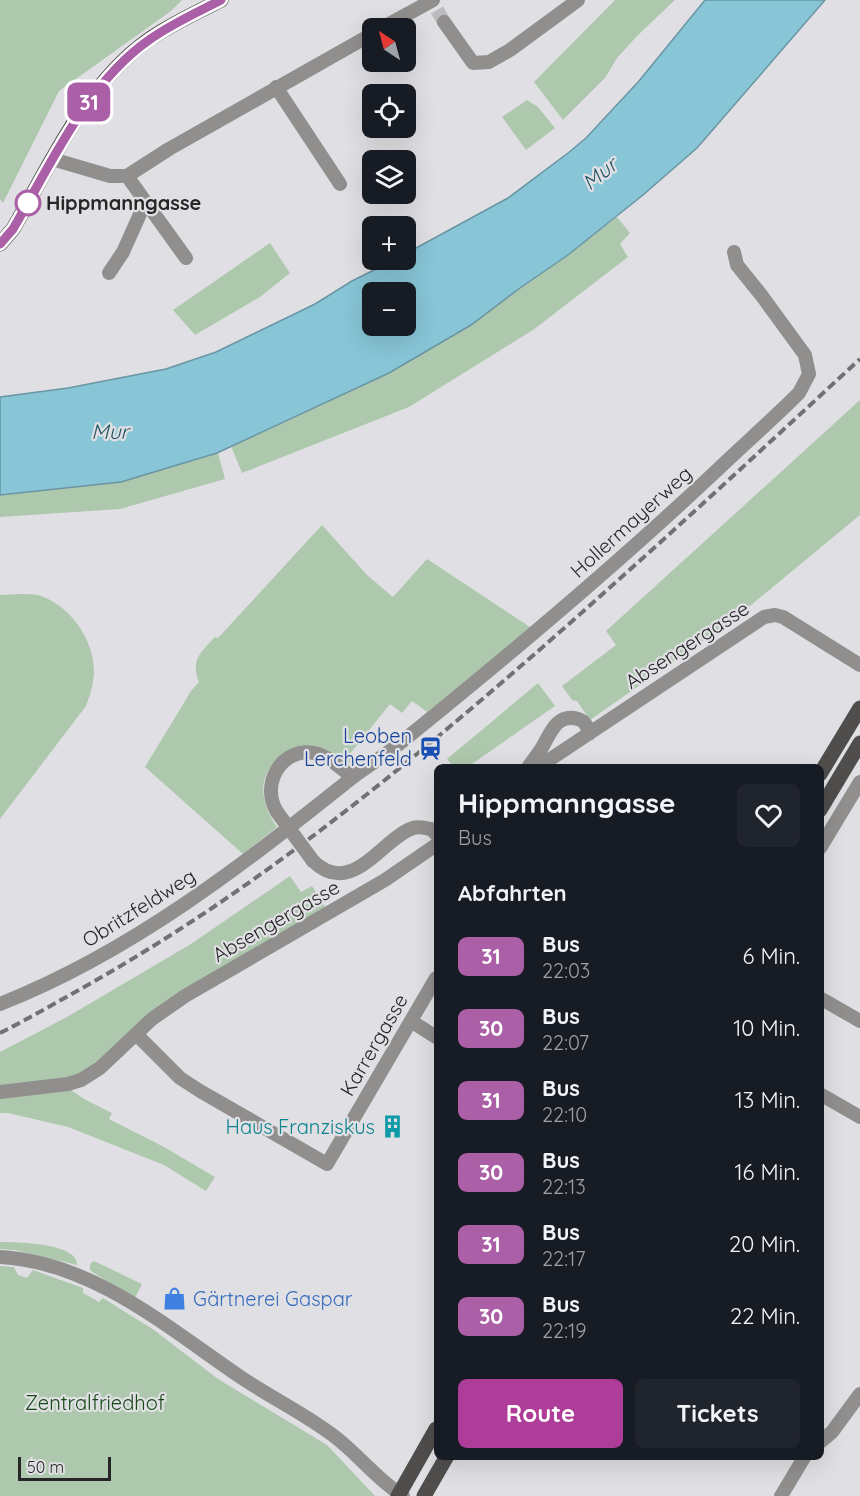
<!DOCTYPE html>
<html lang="de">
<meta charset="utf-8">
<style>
:root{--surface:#171b24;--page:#20242c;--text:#f1f3f6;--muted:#9ea1a6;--accent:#ad3d99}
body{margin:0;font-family:Quicksand,sans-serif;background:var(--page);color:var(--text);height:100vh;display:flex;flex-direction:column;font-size:22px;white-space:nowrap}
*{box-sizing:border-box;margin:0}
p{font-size:20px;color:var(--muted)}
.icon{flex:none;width:33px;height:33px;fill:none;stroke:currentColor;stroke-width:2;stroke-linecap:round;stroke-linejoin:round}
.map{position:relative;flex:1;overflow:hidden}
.side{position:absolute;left:434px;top:764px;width:390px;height:696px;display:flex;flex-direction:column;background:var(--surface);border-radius:9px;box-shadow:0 6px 24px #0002}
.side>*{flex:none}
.badge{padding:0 12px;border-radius:9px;font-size:21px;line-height:39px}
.needle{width:39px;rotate:324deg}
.controls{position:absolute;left:362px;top:18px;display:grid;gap:12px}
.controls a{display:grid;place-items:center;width:54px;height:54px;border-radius:9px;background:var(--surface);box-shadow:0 6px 24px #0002;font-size:30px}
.scale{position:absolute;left:18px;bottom:15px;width:93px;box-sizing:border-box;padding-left:6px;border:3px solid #262627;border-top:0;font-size:16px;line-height:21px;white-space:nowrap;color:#262627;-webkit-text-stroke:4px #e0e0e4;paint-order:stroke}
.map>.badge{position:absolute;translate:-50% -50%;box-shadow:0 0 0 3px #fff}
h2{padding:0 24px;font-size:22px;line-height:54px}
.round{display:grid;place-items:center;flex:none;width:63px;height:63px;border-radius:9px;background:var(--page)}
.overview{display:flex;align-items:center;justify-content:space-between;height:102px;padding:0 24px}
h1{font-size:28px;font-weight:800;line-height:45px}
.action{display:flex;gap:12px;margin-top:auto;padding:12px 24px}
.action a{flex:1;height:69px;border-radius:9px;background:var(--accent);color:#fff;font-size:24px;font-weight:800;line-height:69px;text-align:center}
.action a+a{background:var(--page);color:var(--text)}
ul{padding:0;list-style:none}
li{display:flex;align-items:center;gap:18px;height:72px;padding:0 24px}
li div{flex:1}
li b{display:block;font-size:22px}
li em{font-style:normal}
li .badge{min-width:66px;font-weight:700;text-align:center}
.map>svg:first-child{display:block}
</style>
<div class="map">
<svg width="860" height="1496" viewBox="0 0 860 1496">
<rect width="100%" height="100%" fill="#e0e0e4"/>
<path fill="#aec8ad" d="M 0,0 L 182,0 L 171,11 L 59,91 L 3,203 L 0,199 Z
M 615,0 L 675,0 L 638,35 L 617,58 L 605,78 L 563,120 L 534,82 Z
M 527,100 L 538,107 L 555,128 L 526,150 L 502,117 Z
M 617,217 L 630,233 L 620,244 L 628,257 L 533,330 L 409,407 L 242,473 L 231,446 L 389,373 L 471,325 L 520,288 L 568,255 Z
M 270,243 L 290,273 L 260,297 L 195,335 L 173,310 Z
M 860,400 L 860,515 L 733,620 L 590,720 L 577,701 L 572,700 L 562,686 L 616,645 L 606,631 Z
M 218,453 L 225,479 L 120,509 L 0,517 L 0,495 L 121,482 Z
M 322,525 L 367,575 L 393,597 L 427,559 L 533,629 L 427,712 L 412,701 L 402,713 L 390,704 L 349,755 L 352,760 L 351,763 L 345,764 L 291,749 C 258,767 256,798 277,827 L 243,854 L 145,767 L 191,691 L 199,682 C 190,660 201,652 215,637 L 218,638 Z
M 20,594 C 26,594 33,594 38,595 C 71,605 95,641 94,674 C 93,686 90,695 86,706 L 0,819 L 0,595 Z
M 538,683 L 555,706 L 469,766 L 453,766 L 447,759 Z
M 290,876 L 301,892 L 312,886 L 325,907 L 254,949 L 83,1075 L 0,1089 L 0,1052 L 67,1017 L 191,944 Z
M 71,1090 L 84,1099 L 112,1113 L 109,1119 L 164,1147 L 215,1177 L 206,1191 L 164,1165 L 68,1127 L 8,1113 L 0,1113 L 0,1097 Z
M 0,1242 C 15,1242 79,1243 77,1265 L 15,1250 L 0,1249 Z
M 94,1261 L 142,1284 L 135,1298 L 92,1272 L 90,1270 L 90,1264 Z
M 0,1266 L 14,1267 L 18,1275 L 27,1278 L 33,1270 L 83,1288 L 83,1293 L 99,1302 L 103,1298 L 154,1330 L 218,1379 L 327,1445 L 375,1496 L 0,1496 Z"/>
<path fill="#87c5d7" stroke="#6a95a2" stroke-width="1.5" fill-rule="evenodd" d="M 705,0 L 825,0 L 697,148 L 643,195 L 568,255 L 520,288 L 471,325 L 389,373 L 217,453 L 121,482 L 0,495 L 0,397 L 68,388 L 166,369 L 216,352 L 315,304 L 352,281 L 394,260 L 405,260 L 405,254 L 508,198 L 568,153 L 586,138 L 639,81 ZM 372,292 L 405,292 L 405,326 L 372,326 Z"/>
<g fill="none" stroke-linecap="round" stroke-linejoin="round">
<path stroke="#bbbbbe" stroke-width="14" stroke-dasharray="14 7" stroke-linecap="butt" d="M 437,10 L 444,22"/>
<path stroke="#918f8e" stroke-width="14" d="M 444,22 L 473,63 L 489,62 L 510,50 L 578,0
M 382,28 L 433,0
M 276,87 L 340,184
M 52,159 L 110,176 L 127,176 L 169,149 L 372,34
M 127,176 L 186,258
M 109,273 L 123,252 L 145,203
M 529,766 C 533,760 539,753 543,746 C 551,732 557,713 578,719 C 585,721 588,727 589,734
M 540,766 L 764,617 L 775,615 L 783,617 L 860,665
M 277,812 C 260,785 281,747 314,753 C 330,756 340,769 353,777
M 820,848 L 860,782
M 313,861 C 352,899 382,838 413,828 C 419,826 425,828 431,829 L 436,834
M 820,998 L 860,1021
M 0,1004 C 132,952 244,864 353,777 C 368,766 384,756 399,744 C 507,657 613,568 714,473 C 742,446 772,420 799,393 L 809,374 L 805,355 L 762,296 L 737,265 L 734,252
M 411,1021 L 436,1037
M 137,1035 L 180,1078 L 200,1091 L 327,1164 L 436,978
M 0,1092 L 68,1084 L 81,1080 L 100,1068 L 152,1019 L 185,996 L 385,880 L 436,845
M 820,1094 L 860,1117
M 0,1257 C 93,1262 168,1328 242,1378 C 272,1398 305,1414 334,1436 C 359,1455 377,1480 403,1496
M 820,1442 L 832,1432 L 860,1394
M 781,1496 L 805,1456"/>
<path stroke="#504e4c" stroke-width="15" d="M 0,244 L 13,229 C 50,165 86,84 148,40 C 171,24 196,13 221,0
M 820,774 L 860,708
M 820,810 L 860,743
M 398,1496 L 436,1429
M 424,1496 L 447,1456"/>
<path stroke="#717173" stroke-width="4" stroke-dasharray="9 4.5" stroke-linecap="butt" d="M 0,1033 C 26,1020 52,1005 77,991 C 203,921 318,836 429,744 C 577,621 718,490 860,359"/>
<path stroke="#918f8e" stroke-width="14" d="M 277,812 L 313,861"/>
</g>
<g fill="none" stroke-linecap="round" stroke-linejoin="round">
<defs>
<path id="line" d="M 0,244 L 13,229 C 50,166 87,83 149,40 C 171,24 196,13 221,0"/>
</defs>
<use href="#line" stroke="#fff" stroke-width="14"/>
<use href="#line" stroke="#aa5fa6" stroke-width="9"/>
</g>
<defs>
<symbol id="station-bare" viewBox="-9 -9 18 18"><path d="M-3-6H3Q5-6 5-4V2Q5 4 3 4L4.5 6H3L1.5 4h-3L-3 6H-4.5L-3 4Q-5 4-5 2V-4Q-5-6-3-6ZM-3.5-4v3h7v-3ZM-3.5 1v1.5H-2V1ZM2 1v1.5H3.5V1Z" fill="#1a4fb4" stroke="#e0e0e4" stroke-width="2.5" paint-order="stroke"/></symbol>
<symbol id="building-bare" viewBox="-9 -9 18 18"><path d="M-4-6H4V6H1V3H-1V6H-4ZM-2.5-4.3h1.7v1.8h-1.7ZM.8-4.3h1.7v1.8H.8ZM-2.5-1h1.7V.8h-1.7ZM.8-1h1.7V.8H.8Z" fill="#0f9aa8" stroke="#e0e0e4" stroke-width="2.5" paint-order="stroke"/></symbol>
<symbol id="shop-bare" viewBox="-9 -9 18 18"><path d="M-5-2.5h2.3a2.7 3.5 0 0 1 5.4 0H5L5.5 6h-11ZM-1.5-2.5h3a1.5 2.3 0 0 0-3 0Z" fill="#3f7fe0" stroke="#e0e0e4" stroke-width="2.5" paint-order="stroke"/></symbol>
</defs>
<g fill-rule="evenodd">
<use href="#station-bare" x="414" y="732" width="33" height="33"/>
<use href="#building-bare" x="376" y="1110" width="33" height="33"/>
<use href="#shop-bare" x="158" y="1282" width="33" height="33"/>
</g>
<circle fill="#fff" stroke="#aa5fa6" stroke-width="3" cx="28" cy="203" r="12"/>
<g text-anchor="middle" stroke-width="4.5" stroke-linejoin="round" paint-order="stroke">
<g font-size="20" font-weight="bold" fill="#262627" stroke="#e0e0e4" text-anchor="start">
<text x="46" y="210">Hippmanngasse</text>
</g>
<g font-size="20" fill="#262627" stroke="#e0e0e4">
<text transform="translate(631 522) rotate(-42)" y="7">Hollermayerweg</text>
<text transform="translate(687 645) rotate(-33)" y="7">Absengergasse</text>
<text transform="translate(139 908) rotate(-32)" y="7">Obritzfeldweg</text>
<text transform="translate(276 921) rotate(-30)" y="7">Absengergasse</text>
<text transform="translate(374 1045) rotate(-60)" y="7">Karrergasse</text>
</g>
<g font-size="20" fill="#164399" stroke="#e0e0e4" text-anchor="end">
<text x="412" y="743">Leoben<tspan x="412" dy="23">Lerchenfeld</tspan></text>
</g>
<g font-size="20" fill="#0d838f" stroke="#e0e0e4" text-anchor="end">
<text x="375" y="1134">Haus Franziskus</text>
</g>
<g font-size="20" fill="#366cbe" stroke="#e0e0e4" text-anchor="start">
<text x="193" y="1306">Gärtnerei Gaspar</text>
</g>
<g font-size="20" fill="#154916" stroke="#e0e0e4">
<text x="95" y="1410">Zentralfriedhof</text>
</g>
<g font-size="21" font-style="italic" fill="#235764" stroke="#e0e0e4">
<text transform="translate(600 174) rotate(-39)" y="7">Mur</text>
<text x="110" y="439">Mur</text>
</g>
</g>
</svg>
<div class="controls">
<a><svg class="needle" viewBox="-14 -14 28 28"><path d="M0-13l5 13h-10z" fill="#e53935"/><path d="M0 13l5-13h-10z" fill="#9ea1a6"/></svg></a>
<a><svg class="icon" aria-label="locate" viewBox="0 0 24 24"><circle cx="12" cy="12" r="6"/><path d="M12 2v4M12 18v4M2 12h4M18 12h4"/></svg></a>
<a><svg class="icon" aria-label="layers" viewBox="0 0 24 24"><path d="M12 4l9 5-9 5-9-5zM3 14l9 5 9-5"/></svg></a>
<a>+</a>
<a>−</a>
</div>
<div class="scale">50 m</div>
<b class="badge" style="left:89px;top:102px;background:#aa5fa6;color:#fff">31</b>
<section class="side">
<div class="overview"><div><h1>Hippmanngasse</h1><p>Bus</p></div><a class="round"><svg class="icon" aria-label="heart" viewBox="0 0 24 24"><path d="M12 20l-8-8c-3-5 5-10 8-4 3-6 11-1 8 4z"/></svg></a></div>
<h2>Abfahrten</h2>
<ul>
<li><span class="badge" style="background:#aa5fa6;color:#fff">31</span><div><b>Bus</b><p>22:03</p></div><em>6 Min.</em></li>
<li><span class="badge" style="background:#aa5fa6;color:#fff">30</span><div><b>Bus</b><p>22:07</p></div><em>10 Min.</em></li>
<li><span class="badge" style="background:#aa5fa6;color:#fff">31</span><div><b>Bus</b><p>22:10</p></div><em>13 Min.</em></li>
<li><span class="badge" style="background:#aa5fa6;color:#fff">30</span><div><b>Bus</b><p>22:13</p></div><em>16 Min.</em></li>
<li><span class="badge" style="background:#aa5fa6;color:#fff">31</span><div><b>Bus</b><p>22:17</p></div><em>20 Min.</em></li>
<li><span class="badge" style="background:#aa5fa6;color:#fff">30</span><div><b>Bus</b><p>22:19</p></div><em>22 Min.</em></li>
</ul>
<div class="action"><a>Route</a><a>Tickets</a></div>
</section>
</div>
